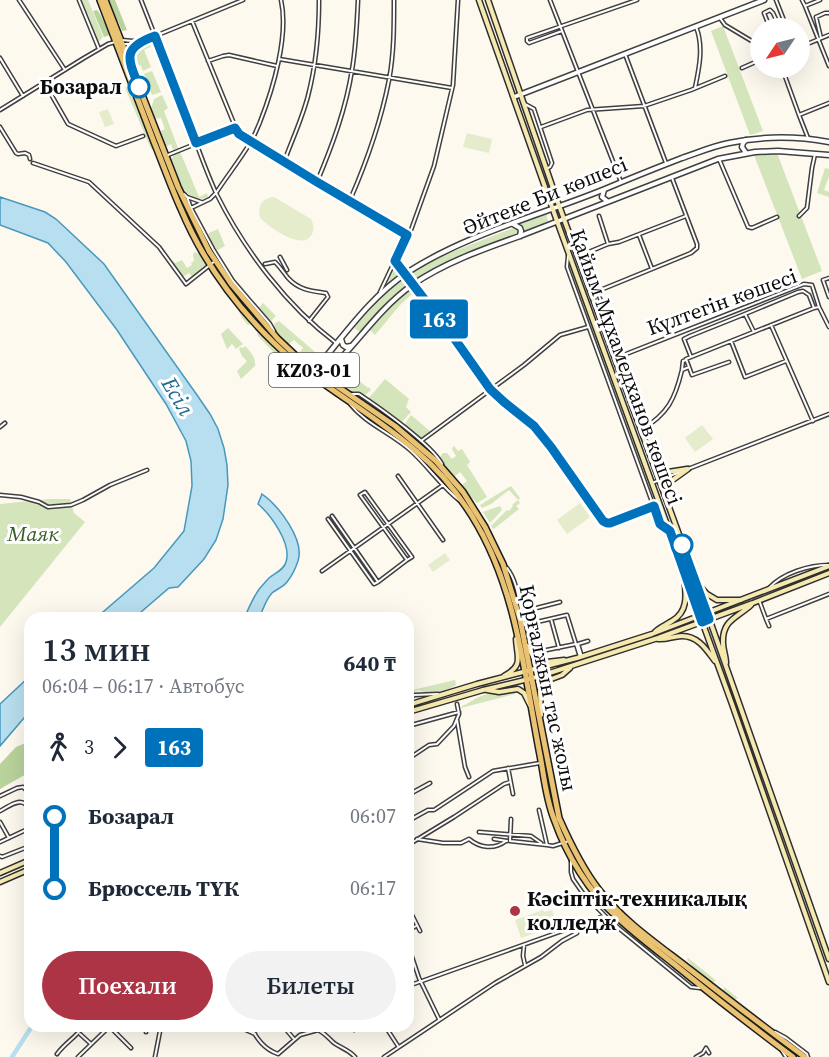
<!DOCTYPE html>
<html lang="ru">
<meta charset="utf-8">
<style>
:root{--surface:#fff;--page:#f2f2f3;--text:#1f2937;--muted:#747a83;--accent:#ad3444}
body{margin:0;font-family:"Source Serif 4",serif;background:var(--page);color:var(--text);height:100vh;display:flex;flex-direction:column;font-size:22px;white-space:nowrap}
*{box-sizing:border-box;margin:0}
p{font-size:20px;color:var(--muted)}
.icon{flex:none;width:33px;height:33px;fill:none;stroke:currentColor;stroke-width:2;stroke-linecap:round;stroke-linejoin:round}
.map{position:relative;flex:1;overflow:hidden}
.drawer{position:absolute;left:24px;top:612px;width:390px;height:420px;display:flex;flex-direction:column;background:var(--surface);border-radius:18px;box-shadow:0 6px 24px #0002}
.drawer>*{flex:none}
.badge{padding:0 12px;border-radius:4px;font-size:21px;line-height:39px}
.needle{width:39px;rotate:235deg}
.fabs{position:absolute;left:750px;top:18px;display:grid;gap:12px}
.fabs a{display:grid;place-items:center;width:60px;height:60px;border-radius:50%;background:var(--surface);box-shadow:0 6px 24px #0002;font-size:30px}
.map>.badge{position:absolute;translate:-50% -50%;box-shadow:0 0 0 3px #fff}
.legs{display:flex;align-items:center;gap:9px;height:66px;padding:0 18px;font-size:20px}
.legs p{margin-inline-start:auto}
.overview{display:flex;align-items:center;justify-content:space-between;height:102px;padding:0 18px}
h1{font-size:33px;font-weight:600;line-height:45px}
.cta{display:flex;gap:12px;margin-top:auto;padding:12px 18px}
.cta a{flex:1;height:69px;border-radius:36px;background:var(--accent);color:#fff;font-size:24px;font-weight:600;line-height:69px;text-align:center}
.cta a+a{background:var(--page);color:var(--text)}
ul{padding:0 18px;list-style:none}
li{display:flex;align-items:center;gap:21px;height:72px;font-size:22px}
li i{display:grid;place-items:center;width:9px;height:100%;margin:0 8px;background:currentColor}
li i::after{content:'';width:15px;height:15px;margin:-8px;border:4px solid;border-radius:50%;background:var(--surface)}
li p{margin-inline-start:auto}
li:first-child i{background:linear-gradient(#0000 50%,currentColor 0)}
li:last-child i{background:linear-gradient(currentColor 50%,#0000 0)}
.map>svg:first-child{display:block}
</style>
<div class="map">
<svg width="829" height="1057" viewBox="0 0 829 1057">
<rect width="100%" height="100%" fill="#fdf9ee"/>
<path fill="#d4e4bb" d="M 81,0 L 88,0 L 103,37 L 98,43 L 91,27 L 92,25 L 88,14 L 86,13 Z
M 723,26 L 763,131 L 750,135 L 711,31 Z
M 155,39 L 156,44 L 144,50 L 151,67 L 143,71 L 141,66 L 133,62 L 132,53 L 134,49 Z
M 152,71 L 161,92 L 152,95 L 144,74 Z
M 126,87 L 128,87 L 132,97 L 134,97 L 155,151 L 151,149 L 126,90 Z
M 162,95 L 168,108 L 164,111 L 178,148 L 173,150 L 171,144 L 165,147 L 161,137 L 161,131 L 165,129 L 161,118 L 155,119 L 151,109 L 154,99 Z
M 179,152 L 181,154 L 199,197 L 207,193 L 208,197 C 185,206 177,177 170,160 L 175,154 Z
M 777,153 L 822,271 L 802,279 L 754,155 Z
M 825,168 L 829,169 L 829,176 L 824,190 L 829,192 L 829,197 L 817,193 Z
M 546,213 L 548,221 L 524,233 L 524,228 L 520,224 Z
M 516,227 L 519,230 L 518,233 L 493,243 L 418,280 L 413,272 L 439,257 Z
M 218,229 L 225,246 L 216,251 L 208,235 L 209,233 Z
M 195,252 L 201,255 L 206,265 L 192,277 L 189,273 L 182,277 L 171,262 L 173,261 L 175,263 L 182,260 L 187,268 L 192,265 L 191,263 L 194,261 L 193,254 Z
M 569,263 L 663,525 L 662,524 L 569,267 Z
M 395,264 L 400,273 L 400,275 L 382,290 Z
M 403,279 L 407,285 C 390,299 376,316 360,332 L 354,328 L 363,314 L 382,295 Z
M 410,289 L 413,293 L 400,305 L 375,335 L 370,330 L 370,327 L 394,303 Z
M 235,303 L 268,340 L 289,360 L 280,359 L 258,336 L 257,331 L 251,324 L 248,325 L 242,318 Z
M 263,303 L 276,316 L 270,322 L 258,309 Z
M 279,321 L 321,357 L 316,360 L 313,358 L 309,362 L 299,353 L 303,348 L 294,340 L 289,344 L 277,336 L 274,327 L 275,323 Z
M 228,328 L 243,344 L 236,349 L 232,344 L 227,349 L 221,334 Z
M 245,346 C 251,352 256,358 255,366 L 241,379 L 237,371 L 247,361 L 242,356 L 239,349 L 241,347 L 243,348 Z
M 346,359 L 336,373 L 341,378 L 347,371 L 368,388 L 369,387 L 371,390 L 364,396 L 359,393 L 347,391 L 331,380 L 336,374 L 333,372 L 339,364 Z
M 385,379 L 409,399 L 406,407 L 411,412 L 402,422 L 368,399 Z
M 411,415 L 430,431 L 430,433 L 422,438 L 419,438 L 405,427 L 406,422 Z
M 454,446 L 458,451 L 462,449 L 470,462 L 467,465 L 487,497 L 477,503 L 465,492 L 462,485 L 467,481 L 460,472 L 455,476 L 449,472 L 440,457 L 443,453 L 447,453 L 452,459 L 456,456 L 452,449 Z
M 511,486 L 520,498 L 518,500 L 520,503 L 516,506 L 519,509 L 495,528 L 493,529 L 491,526 L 507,510 L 509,511 L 513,506 L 512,505 L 518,500 L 509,490 L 491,504 L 482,508 L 480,505 Z
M 49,499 L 70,499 L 74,513 L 85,522 L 0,627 L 0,504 Z
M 500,506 L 502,510 L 490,523 L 483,512 Z
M 455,680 L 456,685 C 443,693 433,696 419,690 L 408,694 L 408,691 Z
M 514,691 L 515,694 L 461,708 L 462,706 C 470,703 476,697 484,695 C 494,692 504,694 514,691 Z
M 688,958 L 738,998 L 733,1000 L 723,990 L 725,987 L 716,980 L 713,983 C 708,980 701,976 697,971 C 694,968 691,964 687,960 Z"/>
<path fill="#b9d39c" d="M 108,0 L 115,0 L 127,30 L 122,31 L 118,21 L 116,21 Z
M 97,10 L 100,14 L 110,35 L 104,37 L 93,11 Z
M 30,741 L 30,772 L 0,789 L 0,764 L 16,747 Z"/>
<path fill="#e4eccc" d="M 108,109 L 114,124 L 105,127 L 99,112 Z
M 467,133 L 492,139 L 489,153 L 463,147 Z
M 274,197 L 311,219 C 313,224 315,228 312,234 C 303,252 271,228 261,219 C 256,207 262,198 274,197 Z
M 702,425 L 713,439 L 695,452 L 685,438 Z
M 580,503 L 590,517 L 567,534 L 557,520 Z
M 445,553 L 450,560 L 433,572 L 428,565 Z
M 543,910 L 544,912 L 552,910 L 556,922 L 549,925 L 550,928 L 521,938 L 515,920 Z"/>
<path fill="#b8dfef" stroke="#4798be" stroke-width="1.5" d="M 0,197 L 45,212 L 56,219 L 104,264 L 197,395 L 210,414 L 218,429 L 224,448 L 227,465 L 228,485 L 223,519 L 216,540 L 204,559 L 178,587 L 169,588 L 134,618 L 96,618 L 154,568 L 184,531 L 192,486 L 191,461 L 186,441 L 166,404 L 117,330 L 66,262 L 48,243 L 0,225 Z
M 262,494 C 279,506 305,540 298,561 C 296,567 291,577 287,582 C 283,587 277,589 272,593 C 266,599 263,610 259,618 L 244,618 C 249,608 253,597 260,588 C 263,585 266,581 269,578 C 275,573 284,570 286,562 C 292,544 271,515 258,504 Z
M 30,676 L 30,711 L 0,746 L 0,704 Z"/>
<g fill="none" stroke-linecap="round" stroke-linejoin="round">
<path stroke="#b8dfef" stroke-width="4.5" d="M 12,1057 L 32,1026"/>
<defs>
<path id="minor" d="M 19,0 L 65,70
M 79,0 L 99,49
M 141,0 C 154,34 168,68 181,102 C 193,133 203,165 217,195 C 245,251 287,306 336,343
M 550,0 L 621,182
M 776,0 L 787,28
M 802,0 L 805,6
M 820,0 L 805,6 L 829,66
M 720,18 L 725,25 L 760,46
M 192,21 L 237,131 L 317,182 L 407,235
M 770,28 L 764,13 L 770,10 L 773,13 L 780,28
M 562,31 L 529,43 L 527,41 L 527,38 L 637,0
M 821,38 L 816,17 L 825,13 L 829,13
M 122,40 L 133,41 L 148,39 L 243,0
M 122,44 L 138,44 L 146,40
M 800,47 L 829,35
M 625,54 L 666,163
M 0,58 L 23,96
M 130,58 L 132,48 L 138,44
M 279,59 L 452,88
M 208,61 L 223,56 L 229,55 L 277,66
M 742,68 L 760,60
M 782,68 L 799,115
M 44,82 L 68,124 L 116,146 L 143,136
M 695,88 C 699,69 704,46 696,27
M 523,103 L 534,109 L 552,163 L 550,167 L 546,169
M 0,110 L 84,58 L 108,44 L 115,42
M 0,127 L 16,153 L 18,154 L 25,153 L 29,155 L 30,159
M 541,127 L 587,110 L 644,106 L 691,90 L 725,76
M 808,138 L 799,115 L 829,103
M 168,155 L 235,128
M 719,159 L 748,227 L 752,228 L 777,217
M 284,162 C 292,140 302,119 308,96 C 316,65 319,32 319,0
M 33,163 L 89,182 L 159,247 L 186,284 L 215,261
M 317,182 C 332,146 346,109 352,70 C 356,47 357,23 358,0
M 184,194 L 187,197 L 191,208 L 213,249 L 233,281 L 270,324 L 274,331
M 187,197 L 201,202
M 350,200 C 367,161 381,121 389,80 C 394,54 394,26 394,0
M 191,208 L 210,199 L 216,193 C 227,176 240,160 250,143 C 254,137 257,129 260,122 C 273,89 289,36 281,0
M 799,216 L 807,208 L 812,168 L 815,154
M 570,232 L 578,238 L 633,389 L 628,397
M 639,235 L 652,269
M 608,244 L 619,242 L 686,216
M 584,254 L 608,244 L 599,216
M 568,256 L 567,267 L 660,524 L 668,530
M 280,257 L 287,270
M 395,261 L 454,338 L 490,389 L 504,402 L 534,426 L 551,447 L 603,521 L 607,523 L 610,523 L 654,506
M 265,264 L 275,262 C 280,267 284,273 288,278 C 299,290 311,291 326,293 L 328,297 L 309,321
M 829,278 L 823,280 L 829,297
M 598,291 L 691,253 L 697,248 L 697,244 L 672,178
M 380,292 L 407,235 L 411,230 L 434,166 L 453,85 L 458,0
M 745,314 L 798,292 L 803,291 L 809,295 L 814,308
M 771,325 L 813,421
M 731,341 L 745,377 L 786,361
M 621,356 L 804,284 L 812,285 L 819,307
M 691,357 L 684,339 L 690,336 L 745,314 L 754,332
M 689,367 L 692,375 L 729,362
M 682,370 L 683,361 L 686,360
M 351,394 L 359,394 C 380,408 431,444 442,464
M 350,404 C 366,424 391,433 410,450 C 428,466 441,486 460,501
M 0,427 L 5,423
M 641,430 C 668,414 675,399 682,370 L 689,367 L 686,359 L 814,308 L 819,307 L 829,327
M 421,441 L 524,365 L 560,335 L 588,327
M 688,469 L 829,414
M 398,476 L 443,540
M 652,483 L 680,472
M 0,495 L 21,497 L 39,502 L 48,507 L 71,505 L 83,500 L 110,485 L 147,470
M 332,516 L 378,582
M 328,519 L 374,584 L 378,582 L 407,560 L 412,557 L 365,492 L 360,495 L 407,560
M 507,568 C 518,581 520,608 524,625
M 322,571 L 443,485
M 769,588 C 783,573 809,565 829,565
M 759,600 L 766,619 L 829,594
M 521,612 L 560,602
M 551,619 L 559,648
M 766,619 L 769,626
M 530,624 L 537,652 L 576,644
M 524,625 L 567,615 L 580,657
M 582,657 L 578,644 L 588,641
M 408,697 L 415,695 L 438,694
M 457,720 L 465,767 L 469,777
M 408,726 L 459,712
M 408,759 L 429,745 L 437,744 L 454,726 L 459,714 L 457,704
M 508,768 L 513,794
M 408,795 L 430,783
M 0,796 L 17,788 L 23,787 L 30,794
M 539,810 L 547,845 L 553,846 L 569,841
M 0,811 C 6,808 19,798 25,804 C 26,804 30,813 30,814
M 511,819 L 510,841 L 547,845
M 408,821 L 428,810 L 434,810 L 493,771 L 540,763
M 0,822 L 9,838
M 479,832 L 531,836 L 541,843
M 417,839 L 443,843 L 461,843 L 469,839 C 480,848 494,850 506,841
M 494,839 L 507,841
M 0,842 L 30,828
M 408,845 L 454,817 L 504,784 L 510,782
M 0,856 L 2,857 L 30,846
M 571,860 L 571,872 L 573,879 L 582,892 L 610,921 L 691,987 L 700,988
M 408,907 L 420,931
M 408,931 L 416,926
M 408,945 L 419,978 L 439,1019
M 524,945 L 523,956 L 525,965
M 408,986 L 604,916
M 109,1026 L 131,1048
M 146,1026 L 146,1032
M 237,1026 L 255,1034
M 250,1026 C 257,1039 264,1049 278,1054 L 300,1035 L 318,1030 C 325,1033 328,1038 334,1043 C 341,1048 349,1050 355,1057
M 283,1026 L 294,1039
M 352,1026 L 354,1030
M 385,1026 L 398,1046
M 775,1032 L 786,1038 L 807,1054 L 808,1057
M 80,1034 L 91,1044
M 782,1051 L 786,1057
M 57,1054 C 65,1043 75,1038 84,1026
M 78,1057 L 110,1026
M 155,1057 L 161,1026
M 384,1057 L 495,983 L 541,957 L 562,941 L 577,933 L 578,931 L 577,927
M 696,1057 L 703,1053 L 706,1048 L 709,1053"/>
<path id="tertiary" d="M 514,97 L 764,0
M 746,140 L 743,143 L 742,147 L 746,153
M 604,190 L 602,197 L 607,201
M 513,224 L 520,228 L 521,231 L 520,236
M 341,339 L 343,345 L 346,347 L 351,346
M 314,371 C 343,337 370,297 408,272 C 467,234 541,215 605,189 C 631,178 656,168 682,158 C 697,153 713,146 729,143 C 762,136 796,136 829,142
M 324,379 C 334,365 346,353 357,340 C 374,320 390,301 412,285 C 444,263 483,249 520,236 L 718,159 L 755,152 L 778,151 L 829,155"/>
<path id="secondary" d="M 479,0 L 557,221 L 732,704 L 829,982
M 488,0 L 557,200 L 696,581 L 829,959
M 651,454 L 662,471 L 668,472 L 687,469
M 669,504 L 667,484 L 688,469
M 698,584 L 707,594 L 717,600 L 741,600
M 655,632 C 660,627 666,625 672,621 C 689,611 686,594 684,576
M 658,639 C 667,640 673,636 682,636 C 698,636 706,649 715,661
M 527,646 L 536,661 L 547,662 L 564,660
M 726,663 C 726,656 723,650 723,643 C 722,620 737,618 751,605
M 504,676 C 524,665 517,658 516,639
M 487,690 L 499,692 L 518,689 L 524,693 L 530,705
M 408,705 L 477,684 L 577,658 L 652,634 L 829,566
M 408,712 L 483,690 L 537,677 L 658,638 L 753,603 L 829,573
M 541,715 L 540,692 L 542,685 L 546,681 L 562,675 L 570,668
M 0,873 L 30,860
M 0,882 L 30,869"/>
<path id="primary" d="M 100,0 C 118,47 136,94 154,142 C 163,164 171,187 181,209 C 202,259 235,305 274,343 C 317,385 372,412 416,451 C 438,469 457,492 472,516 C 517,588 524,673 540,755 C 544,776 546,799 554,819 C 567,856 589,892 618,918 C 635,934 655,949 674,964 C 713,996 753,1027 793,1057
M 105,0 L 178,187 L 209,251 L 232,285 L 278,339 L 296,356 L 331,382 L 395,426 L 436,461 L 463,492 L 485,527 L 503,564 L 520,619 L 559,818 C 570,843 582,868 599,890 C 623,921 657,944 688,968 C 727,998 765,1028 805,1057"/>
</defs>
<use href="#minor" stroke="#404040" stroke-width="5"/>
<use href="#tertiary" stroke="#404040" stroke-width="7"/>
<use href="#secondary" stroke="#2f2f2f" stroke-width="7"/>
<use href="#primary" stroke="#1e1e1e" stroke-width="8"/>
<use href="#minor" stroke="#fff" stroke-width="2"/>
<use href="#tertiary" stroke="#fff" stroke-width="4"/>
<use href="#secondary" stroke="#f6e9b0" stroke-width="4"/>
<use href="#primary" stroke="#e9c272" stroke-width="5"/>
</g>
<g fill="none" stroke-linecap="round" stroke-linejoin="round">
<defs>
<path id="line-1" d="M 139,87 C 128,59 121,48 155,36 L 196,143 L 235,128 L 239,134 L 317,182 L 407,235 L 395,261 L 454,338 L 490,389 L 504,402 L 534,426 L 551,447 L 603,521 L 607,523 L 610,523 L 654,506 L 660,524 L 670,531 L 702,622 L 709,619 L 682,545"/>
</defs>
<use href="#line-1" stroke="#fff" stroke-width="14"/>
<use href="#line-1" stroke="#0072bc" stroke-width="9"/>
</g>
<g fill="#fff" stroke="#0072bc" stroke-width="3">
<circle cx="139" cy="87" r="10"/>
<circle cx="682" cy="545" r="10"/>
</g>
<circle fill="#ad3444" stroke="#fff" stroke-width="2" cx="515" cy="911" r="6"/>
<g text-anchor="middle" stroke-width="6" stroke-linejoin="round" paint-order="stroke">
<rect fill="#fff" stroke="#565656" stroke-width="1.5" x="269" y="353" width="90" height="34" rx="4.5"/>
<g font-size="20" font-weight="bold" fill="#0d0d0d">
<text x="314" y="377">KZ03-01</text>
</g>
<g font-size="21" font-weight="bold" fill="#0d0d0d" stroke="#fff" text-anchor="end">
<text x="122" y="94">Бозарал</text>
</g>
<g font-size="21" fill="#0d0d0d" stroke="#fff">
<text transform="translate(545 196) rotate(-22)" y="7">Әйтеке Би көшесі</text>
<text transform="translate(722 302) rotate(-20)" y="7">Күлтегін көшесі</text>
<text transform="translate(626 367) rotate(70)" y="7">Қайым Мұхамедханов көшесі</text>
<text transform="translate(548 688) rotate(78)" y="7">Қорғалжын тас жолы</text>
</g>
<g font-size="21" font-style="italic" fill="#355d24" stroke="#fff">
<text x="33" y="541">Маяк</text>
</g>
<g font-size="21" font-weight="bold" fill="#0d0d0d" stroke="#fff" text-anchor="start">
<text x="527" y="906">Кәсіптік-техникалық<tspan x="527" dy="24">колледж</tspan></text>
</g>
<g font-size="22" font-style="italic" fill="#246a90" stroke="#fff">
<text transform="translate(178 396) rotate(59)" y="8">Есіл</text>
</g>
</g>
</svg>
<div class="fabs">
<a><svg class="needle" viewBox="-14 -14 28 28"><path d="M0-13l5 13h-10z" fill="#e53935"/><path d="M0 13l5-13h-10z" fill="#747a83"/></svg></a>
</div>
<b class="badge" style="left:439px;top:319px;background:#0072bc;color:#fff">163</b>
<section class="drawer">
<div class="overview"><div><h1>13 мин</h1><p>06:04 – 06:17 · Автобус</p></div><b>640 ₸</b></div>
<div class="legs"><svg class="icon" aria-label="walk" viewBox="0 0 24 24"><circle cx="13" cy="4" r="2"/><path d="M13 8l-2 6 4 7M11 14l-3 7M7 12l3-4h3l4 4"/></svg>3<svg class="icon" aria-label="forward" viewBox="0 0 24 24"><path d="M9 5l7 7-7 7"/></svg><b class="badge" style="background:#0072bc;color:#fff">163</b></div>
<ul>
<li><i style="color:#0072bc"></i><b>Бозарал</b><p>06:07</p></li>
<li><i style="color:#0072bc"></i><b>Брюссель ТҮК</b><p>06:17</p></li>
</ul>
<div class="cta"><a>Поехали</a><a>Билеты</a></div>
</section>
</div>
